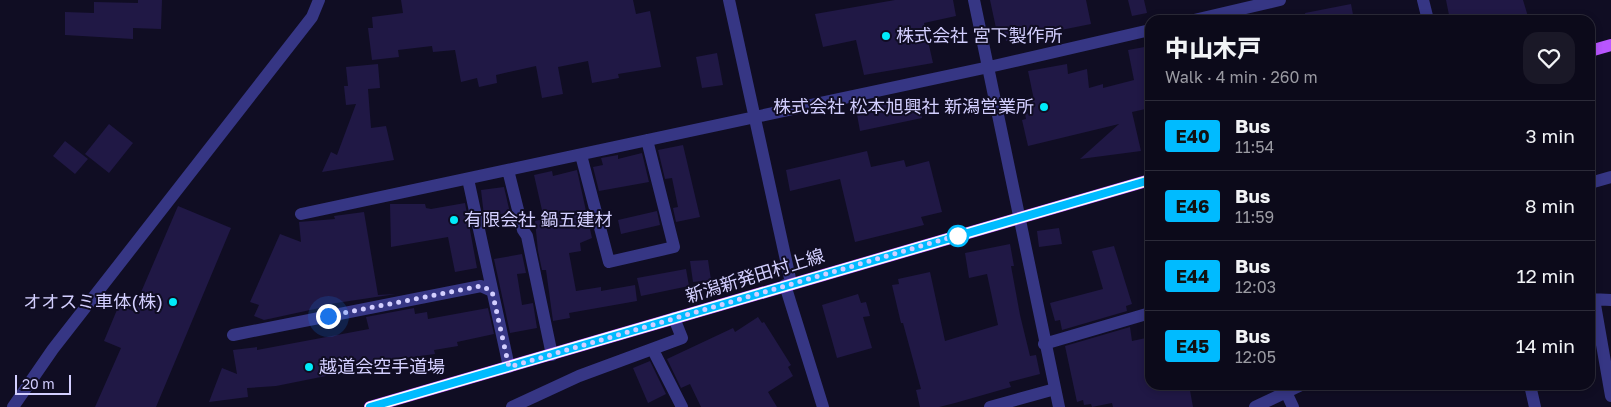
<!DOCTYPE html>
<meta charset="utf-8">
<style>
:root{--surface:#0c0a1a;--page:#1a1827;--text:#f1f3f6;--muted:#9a9aa2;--line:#2c2b39}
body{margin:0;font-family:"Golos Text","Noto Sans JP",sans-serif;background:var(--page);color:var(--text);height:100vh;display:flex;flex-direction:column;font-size:19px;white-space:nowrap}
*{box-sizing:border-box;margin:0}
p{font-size:16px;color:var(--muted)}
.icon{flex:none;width:28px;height:28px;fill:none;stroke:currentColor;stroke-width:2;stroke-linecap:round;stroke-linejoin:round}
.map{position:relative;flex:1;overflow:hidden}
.side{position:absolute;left:1145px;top:15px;width:450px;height:375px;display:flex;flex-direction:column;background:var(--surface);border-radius:15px;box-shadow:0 2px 8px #0003,0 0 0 1px var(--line)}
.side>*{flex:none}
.badge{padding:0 10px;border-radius:4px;font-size:18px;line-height:32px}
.scale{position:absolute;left:15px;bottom:12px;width:56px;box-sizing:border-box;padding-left:5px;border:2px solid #d3cfff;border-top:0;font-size:14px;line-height:18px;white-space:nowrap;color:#d3cfff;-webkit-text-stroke:4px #100d23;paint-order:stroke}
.you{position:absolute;width:25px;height:25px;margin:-12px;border:4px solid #fff;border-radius:50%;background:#1a73e8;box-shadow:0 0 0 8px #1a73e833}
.map>.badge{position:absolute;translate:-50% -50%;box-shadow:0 0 0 2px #fff}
.round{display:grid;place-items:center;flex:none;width:52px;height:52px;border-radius:15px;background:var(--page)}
.headline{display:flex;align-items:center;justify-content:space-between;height:85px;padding:0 20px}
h1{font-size:24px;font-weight:800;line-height:38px}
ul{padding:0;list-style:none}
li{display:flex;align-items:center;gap:15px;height:70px;padding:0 20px;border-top:1px solid var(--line)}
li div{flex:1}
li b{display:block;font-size:19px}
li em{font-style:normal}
li .badge{min-width:55px;font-weight:700;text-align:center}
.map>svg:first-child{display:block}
</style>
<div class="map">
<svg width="1611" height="407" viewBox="0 0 1611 407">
<rect width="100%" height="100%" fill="#100d23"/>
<path fill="#201845" d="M 138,0 L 162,0 L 161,29 L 133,28 L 133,39 L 65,35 L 65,12 L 94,13 L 94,2 L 138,3 Z
M 401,0 L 633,0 L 636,14 L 650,11 L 661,67 L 618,74 L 619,78 L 592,83 L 588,61 L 558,67 L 563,94 L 542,98 L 536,66 L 496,75 L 497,83 L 479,87 L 477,78 L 461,82 L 455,50 L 433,52 L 432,46 L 398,50 L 399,57 L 372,60 L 368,28 L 373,28 L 372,17 L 403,13 Z
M 895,0 L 953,0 L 956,16 L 924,23 L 933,63 L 864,75 L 856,40 L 823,47 L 815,14 Z
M 990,0 L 1086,0 L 1091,24 L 1006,41 L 1003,27 L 996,28 Z
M 1128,0 L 1144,0 L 1147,13 L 1132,16 Z
M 1446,0 L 1523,0 L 1529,20 L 1450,20 Z
M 1351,4 L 1354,20 L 1306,20 L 1305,13 Z
M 1150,46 L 1150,108 L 1132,112 L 1141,151 L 1080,159 L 1119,124 L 1028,146 L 1022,120 L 1026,119 L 1025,114 L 1031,113 L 1028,101 L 1034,100 L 1028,71 L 1067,64 L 1068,74 L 1087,69 L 1089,88 L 1103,84 L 1103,88 L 1134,80 L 1128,50 Z
M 717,53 L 723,85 L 702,88 L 696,57 Z
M 378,64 L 380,88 L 368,89 L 371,128 L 386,126 L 394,160 L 322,172 L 331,152 L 337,155 L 356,104 L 346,105 L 344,86 L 348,86 L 346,67 Z
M 918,97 L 922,118 L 860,131 L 856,109 Z
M 109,124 L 133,143 L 109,173 L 85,154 Z
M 65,141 L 88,159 L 75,174 L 53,156 Z
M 683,145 L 700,217 L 676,222 L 673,208 L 678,207 L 672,178 L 665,179 L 658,150 Z
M 867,151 L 871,167 L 904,160 L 906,167 L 929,161 L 942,212 L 921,217 L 924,225 L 855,242 L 840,179 L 790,191 L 786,170 Z
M 642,153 L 649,182 L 599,191 L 593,167 L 603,165 L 601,158 L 618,155 L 618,159 Z
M 577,170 L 592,238 L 580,243 L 581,251 L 569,253 L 576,291 L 601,287 L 601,291 L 635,285 L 637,301 L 569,313 L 570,318 L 553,321 L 546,270 L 542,270 L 538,251 L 535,221 L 544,219 L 534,175 L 552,171 L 553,176 Z
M 504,187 L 510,213 L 484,216 L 481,190 Z
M 465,203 L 477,268 L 455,272 L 448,237 L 391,247 L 390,204 L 425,204 L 426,208 L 431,209 Z
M 178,206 L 231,228 L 156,407 L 95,407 L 121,348 L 104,341 L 119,305 L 133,311 Z
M 657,211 L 660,225 L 621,234 L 618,220 Z
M 364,212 L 378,295 L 396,294 L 323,305 L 324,307 L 264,320 L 254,316 L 259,305 L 250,302 L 280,234 L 301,242 L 299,222 L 335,219 L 334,216 Z
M 1059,228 L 1062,244 L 1039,247 L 1037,231 Z
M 1010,244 L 1014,266 L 1011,266 L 1020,315 L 1030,356 L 1036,355 L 1040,374 L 1009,382 L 1011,387 L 955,403 L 939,407 L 920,407 L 916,390 L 921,389 L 903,323 L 901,323 L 892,285 L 899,284 L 898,279 L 930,272 L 945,341 L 998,325 L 987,274 L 969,278 L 965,253 Z
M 1114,246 L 1132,304 L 1126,306 L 1127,311 L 1062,330 L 1060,320 L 1055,321 L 1050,303 L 1103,289 L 1092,251 Z
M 522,254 L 526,273 L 517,274 L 522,305 L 533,303 L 537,328 L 510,333 L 494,259 Z
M 708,260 L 711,280 L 693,282 L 690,261 Z
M 686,269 L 689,286 L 641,296 L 637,278 Z
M 858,294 L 861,303 L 866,302 L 870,316 L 863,317 L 872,348 L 837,358 L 822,305 Z
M 414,308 L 415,314 L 427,312 L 428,319 L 488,308 L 494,334 L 457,342 L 458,346 L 434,350 L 435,354 L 390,360 L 357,369 L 357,367 L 325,372 L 326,376 L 276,386 L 247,388 L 248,397 L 209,402 L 222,368 L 237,374 L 233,350 L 257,347 L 257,350 L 369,329 L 366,317 Z
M 758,317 L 762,323 L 764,322 L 791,365 L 788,367 L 793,376 L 768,392 L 777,407 L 701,407 L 690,384 L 681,388 L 667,359 L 733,328 L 735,332 Z
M 1130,327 L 1132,341 L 1146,338 L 1150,357 L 1150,385 L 1189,385 L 1193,407 L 1113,407 L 1112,403 L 1092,407 L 1091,404 L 1084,405 L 1083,400 L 1077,402 L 1065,346 Z
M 650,361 L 666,394 L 648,403 L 633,368 Z"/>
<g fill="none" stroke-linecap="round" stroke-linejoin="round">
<path stroke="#363684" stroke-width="12" d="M 729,0 L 791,283
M 974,0 L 1059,407
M 1423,0 L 1428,20
M 1194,20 L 1280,0
M 581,155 L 609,262 L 674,247 L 647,140
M 508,170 L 523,230 L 527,236 L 552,355
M 468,179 L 509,367
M 1590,183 L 1611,177
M 301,214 L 989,67 L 1150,30
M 785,285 L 823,407
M 1590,299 L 1611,300
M 1594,299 L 1611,396
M 233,335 L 481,286 L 492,291
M 1044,344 L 1150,313
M 653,350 L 682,407
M 1530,385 L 1535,407
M 1286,392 L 1293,407
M 13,407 L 53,349 L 312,17 L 319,0
M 512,407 L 579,376 L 682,338 L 674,318
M 990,407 L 1055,389
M 1255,407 L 1301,385"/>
<path stroke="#b956ff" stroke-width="12" d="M 1590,51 L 1611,45
M 370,407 L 1150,180"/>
</g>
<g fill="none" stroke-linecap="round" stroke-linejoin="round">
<defs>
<path id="line" d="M 370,407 L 1150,180"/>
</defs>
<use href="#line" stroke="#fff" stroke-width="11"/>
<use href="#line" stroke="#0bf" stroke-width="8"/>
<path stroke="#d3cfff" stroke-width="5" stroke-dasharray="0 9" d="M 328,316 L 481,286 L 492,291 L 509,367 L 962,234 L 958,236"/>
</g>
<g fill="#00ebfa" stroke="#100d23" stroke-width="2">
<circle cx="886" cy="36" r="5"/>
<circle cx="1044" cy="107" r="5"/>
<circle cx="454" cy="220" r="5"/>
<circle cx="173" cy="302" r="5"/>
<circle cx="309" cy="367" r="5"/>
</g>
<circle fill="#fff" stroke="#0bf" stroke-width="2.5" cx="958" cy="236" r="10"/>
<g text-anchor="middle" stroke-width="4" stroke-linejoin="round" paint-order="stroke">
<g font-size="18" fill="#d3cfff" stroke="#100d23" text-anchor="start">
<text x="896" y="42">株式会社 宮下製作所</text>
<text x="1034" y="113" text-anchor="end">株式会社 松本旭興社 新潟営業所</text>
<text x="464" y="226">有限会社 鍋五建材</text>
<text x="163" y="308" text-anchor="end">オオスミ車体(株)</text>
<text x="319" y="373">越道会空手道場</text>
</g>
<g font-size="18" fill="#d3cfff" stroke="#100d23">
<text transform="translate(755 276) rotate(-17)" y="6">新潟新発田村上線</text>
</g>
</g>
</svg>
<div class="scale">20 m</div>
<div class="you" style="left:328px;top:316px"></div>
<section class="side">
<div class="headline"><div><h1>中山木戸</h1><p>Walk · 4 min · 260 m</p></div><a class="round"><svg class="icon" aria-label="heart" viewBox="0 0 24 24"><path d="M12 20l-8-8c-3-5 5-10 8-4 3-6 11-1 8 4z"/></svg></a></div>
<ul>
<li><span class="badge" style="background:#0bf;color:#111">E40</span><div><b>Bus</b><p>11:54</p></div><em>3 min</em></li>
<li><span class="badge" style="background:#0bf;color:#111">E46</span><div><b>Bus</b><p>11:59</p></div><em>8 min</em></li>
<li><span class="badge" style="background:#0bf;color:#111">E44</span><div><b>Bus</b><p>12:03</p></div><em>12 min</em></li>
<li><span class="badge" style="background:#0bf;color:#111">E45</span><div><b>Bus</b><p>12:05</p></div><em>14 min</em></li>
</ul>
</section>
</div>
